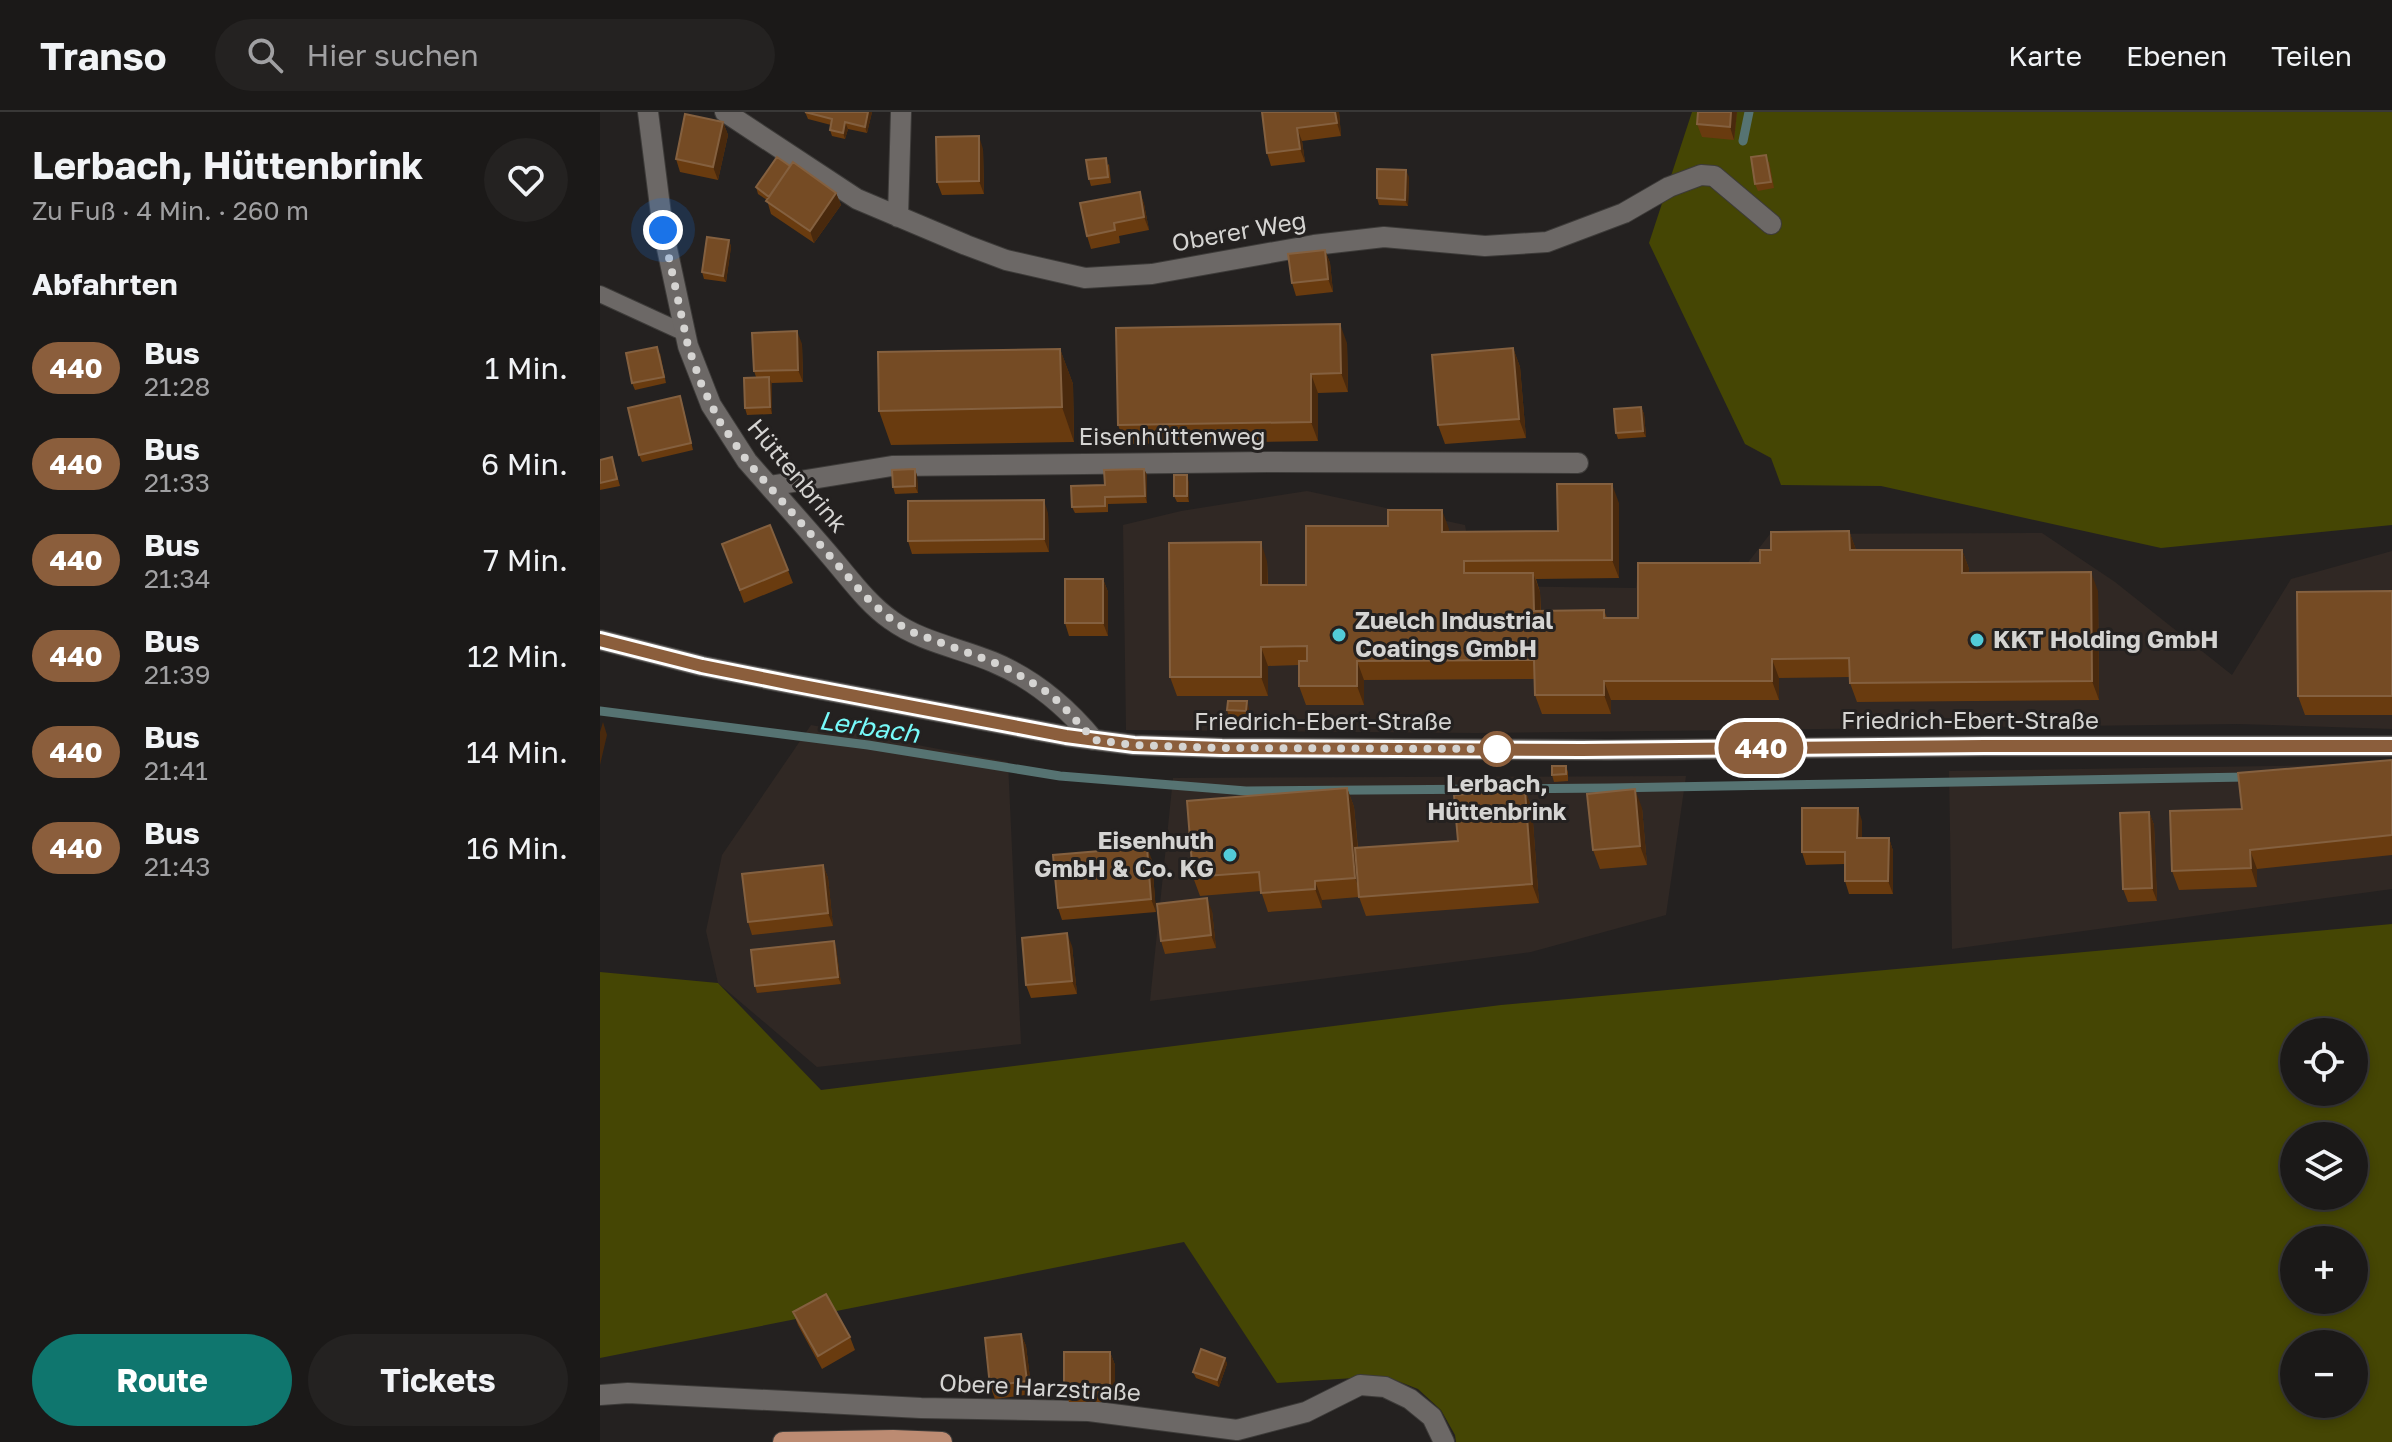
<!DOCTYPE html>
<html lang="de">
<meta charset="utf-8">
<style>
:root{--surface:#1b1918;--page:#242221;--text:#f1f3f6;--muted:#a0a0a2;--line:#393837;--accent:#0f766e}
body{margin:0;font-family:"Golos Text",sans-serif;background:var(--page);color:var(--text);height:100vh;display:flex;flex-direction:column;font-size:30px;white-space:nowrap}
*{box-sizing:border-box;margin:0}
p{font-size:26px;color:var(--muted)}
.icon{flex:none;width:44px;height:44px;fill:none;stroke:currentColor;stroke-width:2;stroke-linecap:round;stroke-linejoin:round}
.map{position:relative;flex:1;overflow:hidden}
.panel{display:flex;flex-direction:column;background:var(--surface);width:600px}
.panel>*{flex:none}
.badge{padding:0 16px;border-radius:26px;font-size:28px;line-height:52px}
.controls{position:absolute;left:1680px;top:906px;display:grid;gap:16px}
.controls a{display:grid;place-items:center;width:88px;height:88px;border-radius:50%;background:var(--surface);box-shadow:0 4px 12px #0003,0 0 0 2px var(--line);font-size:40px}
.you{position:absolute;width:40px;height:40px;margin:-20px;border:6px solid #fff;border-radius:50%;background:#1a73e8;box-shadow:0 0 0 12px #1a73e833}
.map>.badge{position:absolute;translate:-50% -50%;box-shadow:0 0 0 4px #fff}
h2{padding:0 32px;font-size:30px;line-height:72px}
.round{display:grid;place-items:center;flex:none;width:84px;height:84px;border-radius:42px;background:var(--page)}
.headline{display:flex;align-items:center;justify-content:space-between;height:136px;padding:0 32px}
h1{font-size:38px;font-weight:700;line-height:60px}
.button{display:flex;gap:16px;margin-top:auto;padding:16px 32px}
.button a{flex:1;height:92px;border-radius:48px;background:var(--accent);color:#fff;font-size:32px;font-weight:700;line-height:92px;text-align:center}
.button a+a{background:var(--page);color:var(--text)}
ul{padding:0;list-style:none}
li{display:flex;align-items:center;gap:24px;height:96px;padding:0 32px}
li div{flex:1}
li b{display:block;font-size:30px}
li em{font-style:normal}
li .badge{min-width:88px;font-weight:700;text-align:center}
header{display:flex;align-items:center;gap:48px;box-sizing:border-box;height:112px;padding:0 40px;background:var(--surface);border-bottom:2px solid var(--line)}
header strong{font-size:38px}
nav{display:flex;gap:44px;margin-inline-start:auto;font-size:28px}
.search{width:560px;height:72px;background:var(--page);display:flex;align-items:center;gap:20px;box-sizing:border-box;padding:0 28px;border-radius:44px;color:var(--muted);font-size:30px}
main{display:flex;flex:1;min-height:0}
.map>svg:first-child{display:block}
</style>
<header>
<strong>Transo</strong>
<div class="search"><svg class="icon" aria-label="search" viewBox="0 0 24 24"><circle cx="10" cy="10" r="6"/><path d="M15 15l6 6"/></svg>Hier suchen</div>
<nav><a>Karte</a><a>Ebenen</a><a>Teilen</a></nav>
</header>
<main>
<section class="panel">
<div class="headline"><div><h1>Lerbach, Hüttenbrink</h1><p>Zu Fuß · 4 Min. · 260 m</p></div><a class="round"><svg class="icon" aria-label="heart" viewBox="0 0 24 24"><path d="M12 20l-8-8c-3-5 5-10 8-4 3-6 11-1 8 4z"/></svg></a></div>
<h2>Abfahrten</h2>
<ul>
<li><span class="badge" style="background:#8b5e3c;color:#fff">440</span><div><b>Bus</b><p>21:28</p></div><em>1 Min.</em></li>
<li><span class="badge" style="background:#8b5e3c;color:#fff">440</span><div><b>Bus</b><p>21:33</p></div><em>6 Min.</em></li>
<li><span class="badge" style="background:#8b5e3c;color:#fff">440</span><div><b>Bus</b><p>21:34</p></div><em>7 Min.</em></li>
<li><span class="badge" style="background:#8b5e3c;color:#fff">440</span><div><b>Bus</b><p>21:39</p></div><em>12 Min.</em></li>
<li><span class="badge" style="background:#8b5e3c;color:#fff">440</span><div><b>Bus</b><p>21:41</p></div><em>14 Min.</em></li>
<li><span class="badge" style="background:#8b5e3c;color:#fff">440</span><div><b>Bus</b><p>21:43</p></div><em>16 Min.</em></li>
</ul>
<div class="button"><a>Route</a><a>Tickets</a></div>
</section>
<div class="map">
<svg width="1792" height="1330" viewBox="0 0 1792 1330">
<rect width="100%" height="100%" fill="#242120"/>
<path fill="#302824" d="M 707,379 L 865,413 L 876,474 L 1036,476 L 1038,452 L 1143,457 L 1170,422 L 1442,421 L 1515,470 L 1632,563 L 1691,467 L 1792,439 L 1792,617 L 1638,612 L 875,621 L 526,618 L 523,413 L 581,399 Z
M 211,613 L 408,650 L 421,932 L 217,955 L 118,871 L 106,819 L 122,743 Z
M 1792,652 L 1792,777 L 1352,837 L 1349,659 Z
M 1086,664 L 1066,803 L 931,840 L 550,889 L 573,666 Z"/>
<path fill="#454604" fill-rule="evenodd" d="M 1092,0 L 1792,0 L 1792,413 L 1561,436 L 1281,374 L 1181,373 L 1171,346 L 1145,332 L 1049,131 Z
M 1792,812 L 1792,1330 L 856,1330 L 855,1323 L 841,1298 L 818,1277 L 785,1264 L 677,1271 L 584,1130 L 0,1246 L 0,860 L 118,871 L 221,978 L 901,893 ZM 1694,920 L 1754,920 L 1754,980 L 1694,980 ZM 1694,1024 L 1754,1024 L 1754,1084 L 1694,1084 ZM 1694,1128 L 1754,1128 L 1754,1188 L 1694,1188 ZM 1694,1232 L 1754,1232 L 1754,1292 L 1694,1292 Z"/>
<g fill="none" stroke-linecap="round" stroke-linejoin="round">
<path stroke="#567372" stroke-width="9" d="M 1143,29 L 1149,0
M 0,599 L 268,633 L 460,664 L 646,679 L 1009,676 L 1647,665"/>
<defs>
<path id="service" d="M 0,182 L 85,221"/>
<path id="minor" d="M 48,0 L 63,118 L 88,234 L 111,293 L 147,349 C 175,381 204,413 232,446 C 250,467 268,492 291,508 C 321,530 360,536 393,550 C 434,567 466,594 494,628
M 125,0 L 257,87 L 366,133 L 406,148 L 485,166 L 552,162 L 714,133 L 784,125 L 885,134 L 947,130 L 1024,101 L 1069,75 L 1101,63 L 1114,64 L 1171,112
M 298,105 L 301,0
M 169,374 L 292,354 L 667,350 L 978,351
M 0,1283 L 28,1281 L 321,1296 L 489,1299 L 637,1318 L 706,1300 L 760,1273 L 785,1275 L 810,1287 L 832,1305 L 844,1330"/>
<path id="tertiary" d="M 0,528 L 102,554 L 192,572 L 466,624 L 534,633 L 622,636 L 1009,638 L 1384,634 L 1792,634"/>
<path id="primary" d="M 183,1330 L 293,1328 L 342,1330"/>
</defs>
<use href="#service" stroke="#3d3b39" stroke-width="18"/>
<use href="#minor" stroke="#3d3b39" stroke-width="22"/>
<use href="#tertiary" stroke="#3d3b39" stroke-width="22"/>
<use href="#primary" stroke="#3d3b39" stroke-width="22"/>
<use href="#service" stroke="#6c6866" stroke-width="16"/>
<use href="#minor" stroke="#6c6866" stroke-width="20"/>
<use href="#tertiary" stroke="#6c6866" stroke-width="20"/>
<use href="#primary" stroke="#bc8b72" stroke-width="20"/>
</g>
<path fill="#693b0f" d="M 205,0 L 272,0 L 267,21 L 248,17 L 245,27 L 232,24 L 230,18 L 231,13 L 208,7 Z
M 662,0 L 739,0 L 741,24 L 702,29 L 705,50 L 671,54 L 667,41 Z
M 1098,0 L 1137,0 L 1134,28 L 1102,25 L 1097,12 Z
M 123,10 L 128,23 L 118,68 L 80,60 L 76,47 Z
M 383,37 L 384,82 L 342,83 L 337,70 Z
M 1169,49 L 1174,76 L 1158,79 L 1155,72 Z
M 509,52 L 511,71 L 491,74 L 489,67 Z
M 190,54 L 236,81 L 241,93 L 214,131 L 171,102 L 167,88 L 158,82 L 156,75 Z
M 809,65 L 808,94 L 779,93 L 777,86 Z
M 540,80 L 544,92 L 549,118 L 519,124 L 520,131 L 491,137 L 487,124 Z
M 129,128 L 131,135 L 126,170 L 104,167 L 102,160 Z
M 725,138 L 730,151 L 733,180 L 696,184 L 692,171 Z
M 747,231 L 748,280 L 718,281 L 718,329 L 525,332 L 518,313 Z
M 202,232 L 203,270 L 172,271 L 172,302 L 147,303 L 145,296 L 156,265 L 154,259 Z
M 913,236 L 920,255 L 926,326 L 845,332 L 838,313 Z
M 460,237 L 473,272 L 474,330 L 291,333 L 279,299 Z
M 60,241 L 66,271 L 35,278 L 32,271 Z
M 82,290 L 93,338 L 42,350 L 39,343 Z
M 1041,295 L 1044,302 L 1046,325 L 1018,327 L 1016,321 Z
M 12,345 L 20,374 L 0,378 L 0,348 Z
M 315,357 L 317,364 L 318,381 L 295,382 L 293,375 Z
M 544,357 L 547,363 L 547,391 L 508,392 L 508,400 L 475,401 L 472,395 L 505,373 Z
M 589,370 L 589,390 L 577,390 L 574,384 Z
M 1019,391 L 1019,466 L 936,467 L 940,480 L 941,499 L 1004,498 L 1007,506 L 1038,506 L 1160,451 L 1171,438 L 1249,419 L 1256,438 L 1362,438 L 1369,457 L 1369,461 L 1498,479 L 1499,588 L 1257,590 L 1250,571 L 1250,565 L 1179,566 L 1179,588 L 1011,588 L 1011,602 L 942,602 L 935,583 L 935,567 L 764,568 L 764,593 L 706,593 L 699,574 L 699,553 L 668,554 L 668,584 L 577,584 L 570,565 L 667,449 L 668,473 L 706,473 L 849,417 L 849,420 L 958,419 Z
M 448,401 L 449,440 L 312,442 L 308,429 Z
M 170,413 L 193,471 L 144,491 L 122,432 Z
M 503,467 L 508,480 L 508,524 L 469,524 L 465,511 Z
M 1792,479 L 1792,603 L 1705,603 L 1698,584 Z
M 649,596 L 649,606 L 629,605 L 627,598 Z
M 1792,648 L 1792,743 L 1657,757 L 1657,775 L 1579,778 L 1572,759 L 1642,697 Z
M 966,654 L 968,660 L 968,669 L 954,670 L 952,663 Z
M 747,676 L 754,695 L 758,736 L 858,729 L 925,678 L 932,697 L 939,791 L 766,804 L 759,785 L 722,788 L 722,796 L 668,800 L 661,779 L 600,784 L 593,765 Z
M 1042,696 L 1047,753 L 1000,757 L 993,738 Z
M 1549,700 L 1554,713 L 1557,789 L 1528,790 L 1523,777 Z
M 1262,709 L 1262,726 L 1289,726 L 1293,739 L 1293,782 L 1249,782 L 1245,769 L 1245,752 L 1206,753 L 1202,740 Z
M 552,748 L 556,800 L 462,808 L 458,796 Z
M 223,753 L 228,766 L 233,814 L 152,823 L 148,810 Z
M 612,799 L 616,836 L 565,842 L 561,829 Z
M 234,829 L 236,835 L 241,872 L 157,881 L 155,874 Z
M 472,834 L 477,882 L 431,886 L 426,873 Z
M 193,1200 L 250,1225 L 255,1238 L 222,1257 L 198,1213 Z
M 421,1222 L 426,1234 L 432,1282 L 395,1287 L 390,1274 Z
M 510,1240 L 515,1253 L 515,1290 L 469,1290 L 464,1277 Z
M 625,1246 L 627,1252 L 619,1275 L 596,1266 L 593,1260 Z"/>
<path fill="#49290d" d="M 268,0 L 272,0 L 267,21 L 265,15 Z
M 735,0 L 739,0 L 741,24 L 737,11 Z
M 1131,0 L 1137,0 L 1134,28 L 1130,15 Z
M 123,10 L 128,23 L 118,68 L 113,55 Z
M 245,10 L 248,17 L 245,27 L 243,21 Z
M 697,16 L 702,29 L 705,50 L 700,37 Z
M 379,24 L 383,37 L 384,82 L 379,69 Z
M 806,58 L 809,65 L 808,94 L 805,88 Z
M 540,80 L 544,92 L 549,118 L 544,105 Z
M 236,81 L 241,93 L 214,131 L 210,119 Z
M 129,128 L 131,135 L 126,170 L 123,164 Z
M 725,138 L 730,151 L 733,180 L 728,167 Z
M 740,212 L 747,231 L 748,280 L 741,261 Z
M 197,219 L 202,232 L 203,270 L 198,258 Z
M 913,236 L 920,255 L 926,326 L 919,307 Z
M 460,237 L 473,272 L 474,330 L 462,295 Z
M 711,262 L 718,281 L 718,329 L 711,310 Z
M 169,265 L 172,272 L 172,302 L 170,295 Z
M 1041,295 L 1044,302 L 1046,325 L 1043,319 Z
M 315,357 L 317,364 L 318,381 L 315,374 Z
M 544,357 L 547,363 L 547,391 L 545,384 Z
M 587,363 L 589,370 L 589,390 L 587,384 Z
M 1012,372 L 1019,391 L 1019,466 L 1012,448 Z
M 444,388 L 448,401 L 449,440 L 444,427 Z
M 842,398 L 849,417 L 849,439 L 842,420 Z
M 1249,419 L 1256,438 L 1250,438 Z
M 661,430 L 667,449 L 668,492 L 661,473 Z
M 1362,438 L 1369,457 L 1369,480 L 1362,461 Z
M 1491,460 L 1498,479 L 1499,588 L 1492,569 Z
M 933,461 L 940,480 L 941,518 L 934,499 Z
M 503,467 L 508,480 L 508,524 L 503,511 Z
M 661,535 L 668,554 L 668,584 L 661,565 Z
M 1172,547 L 1179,566 L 1179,588 L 1172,569 Z
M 757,549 L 764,568 L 764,593 L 757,574 Z
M 1004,569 L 1011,588 L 1011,602 L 1004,583 Z
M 647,589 L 649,596 L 649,606 L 646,599 Z
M 3,610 L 7,623 L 0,653 L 0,620 Z
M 747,676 L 754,695 L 762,785 L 755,766 Z
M 1035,677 L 1042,696 L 1047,753 L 1040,734 Z
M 925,678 L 932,697 L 939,791 L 932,772 Z
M 1258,696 L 1262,709 L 1262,739 L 1257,726 Z
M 1549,700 L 1554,713 L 1557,789 L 1552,776 Z
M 1289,726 L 1293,739 L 1293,782 L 1288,769 Z
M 547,735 L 552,748 L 556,800 L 551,787 Z
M 1650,738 L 1657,757 L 1657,775 L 1651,756 Z
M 223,753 L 228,766 L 233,814 L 228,801 Z
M 715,769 L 722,788 L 722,796 L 715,777 Z
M 607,786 L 612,799 L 616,836 L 611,823 Z
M 467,821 L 472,834 L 477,882 L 472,869 Z
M 234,829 L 236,835 L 241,872 L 238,865 Z
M 421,1222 L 426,1234 L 432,1282 L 427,1269 Z
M 510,1240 L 515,1253 L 515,1290 L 510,1277 Z
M 625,1246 L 627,1252 L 619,1275 L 617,1268 Z"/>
<path fill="#754b24" stroke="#84603f" stroke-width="2" d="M 205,0 L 268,0 L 265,15 L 245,10 L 243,21 L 230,18 L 232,7 Z
M 662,0 L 735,0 L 737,11 L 697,16 L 700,37 L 667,41 Z
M 1098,0 L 1131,0 L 1130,15 L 1097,12 Z
M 85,2 L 123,10 L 113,55 L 76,47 Z
M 379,24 L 379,69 L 337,70 L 336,25 Z
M 1166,43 L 1171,70 L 1155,72 L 1151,45 Z
M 177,45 L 190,54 L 169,85 L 156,75 Z
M 506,46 L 508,65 L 489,67 L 486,48 Z
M 193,50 L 236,81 L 210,119 L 166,89 Z
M 777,57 L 806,58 L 805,88 L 777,86 Z
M 540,80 L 544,105 L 514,111 L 515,118 L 487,124 L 480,91 Z
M 107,125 L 129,128 L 123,164 L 102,160 Z
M 725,138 L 728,167 L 692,171 L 688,142 Z
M 740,212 L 741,261 L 711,262 L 711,310 L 518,313 L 516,216 Z
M 197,219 L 198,258 L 154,259 L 152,221 Z
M 57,235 L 64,265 L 32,271 L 26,241 Z
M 913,236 L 919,307 L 838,313 L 832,243 Z
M 460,237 L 462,295 L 279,299 L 278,240 Z
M 169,265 L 170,295 L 145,296 L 144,266 Z
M 80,284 L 91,331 L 39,343 L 28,296 Z
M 1041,295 L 1043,319 L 1016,321 L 1014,297 Z
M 12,345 L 17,367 L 0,371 L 0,348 Z
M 315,357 L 315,374 L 293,375 L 292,358 Z
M 544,357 L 545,384 L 505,385 L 505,394 L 472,395 L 471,374 L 505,373 L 504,358 Z
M 574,363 L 587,363 L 587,384 L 574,384 Z
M 957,372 L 1012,372 L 1012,448 L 864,449 L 864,461 L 933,461 L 934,499 L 1004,498 L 1004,506 L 1038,506 L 1038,451 L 1160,451 L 1160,438 L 1171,438 L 1171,420 L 1249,419 L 1250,438 L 1362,438 L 1362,461 L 1491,460 L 1492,569 L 1250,571 L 1249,546 L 1172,547 L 1172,569 L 1004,569 L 1004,583 L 935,583 L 934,548 L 757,549 L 757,574 L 699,574 L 699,549 L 707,549 L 707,534 L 661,535 L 661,565 L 570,565 L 569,431 L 661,430 L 661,473 L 706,473 L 706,414 L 788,414 L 788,398 L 842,398 L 842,420 L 958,419 Z
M 444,388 L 444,427 L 308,429 L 308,389 Z
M 170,413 L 188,458 L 140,478 L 122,432 Z
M 465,467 L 503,467 L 503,511 L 465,511 Z
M 1792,479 L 1792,584 L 1698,584 L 1697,480 Z
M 628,589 L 647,589 L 646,599 L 627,598 Z
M 1792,648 L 1792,723 L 1650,738 L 1651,756 L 1572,759 L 1570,699 L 1642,697 L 1638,661 Z
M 952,654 L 966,654 L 966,662 L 952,663 Z
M 747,676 L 755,766 L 715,769 L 715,777 L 661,781 L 659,760 L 593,765 L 587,689 Z
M 1035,677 L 1040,734 L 993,738 L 987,682 Z
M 925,678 L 932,772 L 759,785 L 755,736 L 858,729 L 854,683 Z
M 1202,696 L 1258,696 L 1257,726 L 1289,726 L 1288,769 L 1245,769 L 1245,740 L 1202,740 Z
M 1549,700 L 1552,776 L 1523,777 L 1520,701 Z
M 547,735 L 551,787 L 458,796 L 453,743 Z
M 223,753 L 228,801 L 148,810 L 142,762 Z
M 607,786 L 611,823 L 561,829 L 557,792 Z
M 467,821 L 472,869 L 426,873 L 422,826 Z
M 234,829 L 238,865 L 155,874 L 151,838 Z
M 226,1182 L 250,1225 L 218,1244 L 193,1200 Z
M 421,1222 L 427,1269 L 390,1274 L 385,1226 Z
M 601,1237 L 625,1246 L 617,1268 L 593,1260 Z
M 464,1240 L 510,1240 L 510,1277 L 464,1277 Z"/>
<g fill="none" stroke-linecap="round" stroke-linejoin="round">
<defs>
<path id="line" d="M 0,528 L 102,554 L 192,572 L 466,624 L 534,633 L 622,636 L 982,638 L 1384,634 L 1792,634"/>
</defs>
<use href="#line" stroke="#fff" stroke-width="18"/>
<use href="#line" stroke="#8b5e3c" stroke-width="12"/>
<path stroke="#d5d4d2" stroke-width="8" stroke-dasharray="0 14.4" d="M 63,118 L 88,234 L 102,274 L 120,310 L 147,349 L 264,483 C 279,498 293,510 312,520 L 393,550 L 414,560 L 444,578 L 460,591 L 494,628 L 534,633 L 622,636 L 899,637 L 897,637"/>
</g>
<g fill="#52cbd8" stroke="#242120" stroke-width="3">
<circle cx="739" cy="523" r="8"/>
<circle cx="1377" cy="528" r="8"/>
<circle cx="630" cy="743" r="8"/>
</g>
<circle fill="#fff" stroke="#8b5e3c" stroke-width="4" cx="897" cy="637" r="16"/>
<g text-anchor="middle" stroke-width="6" stroke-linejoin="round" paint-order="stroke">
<g font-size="24" fill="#d5d4d2" stroke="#242120">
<text transform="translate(639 120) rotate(-10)" y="8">Oberer Weg</text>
<text x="572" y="333">Eisenhüttenweg</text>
<text transform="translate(197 364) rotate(50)" y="8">Hüttenbrink</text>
<text x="1370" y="617">Friedrich-Ebert-Straße</text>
<text x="723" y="618">Friedrich-Ebert-Straße</text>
<text transform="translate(440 1276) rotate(3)" y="8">Obere Harzstraße</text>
</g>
<g font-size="24" font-weight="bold" fill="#d5d4d2" stroke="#242120" text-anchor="start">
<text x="755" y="517">Zuelch Industrial<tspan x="755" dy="28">Coatings GmbH</tspan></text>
<text x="1393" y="536">KKT Holding GmbH</text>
<text x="614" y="737" text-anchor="end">Eisenhuth<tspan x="614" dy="28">GmbH &amp; Co. KG</tspan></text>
</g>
<g font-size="24" font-weight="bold" fill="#d5d4d2" stroke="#242120">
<text x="897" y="680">Lerbach,<tspan x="897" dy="28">Hüttenbrink</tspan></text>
</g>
<g font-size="26" font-style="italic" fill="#77fafa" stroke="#242120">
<text transform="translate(269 615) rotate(8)" y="9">Lerbach</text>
</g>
</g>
</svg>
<div class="controls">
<a><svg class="icon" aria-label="locate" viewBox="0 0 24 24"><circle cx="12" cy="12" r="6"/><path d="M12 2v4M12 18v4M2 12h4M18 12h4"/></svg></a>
<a><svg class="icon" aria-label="layers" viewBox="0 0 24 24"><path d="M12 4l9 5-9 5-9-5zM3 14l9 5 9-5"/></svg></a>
<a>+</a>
<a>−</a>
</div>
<div class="you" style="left:63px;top:118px"></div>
<b class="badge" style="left:1161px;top:636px;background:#8b5e3c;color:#fff">440</b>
</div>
</main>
